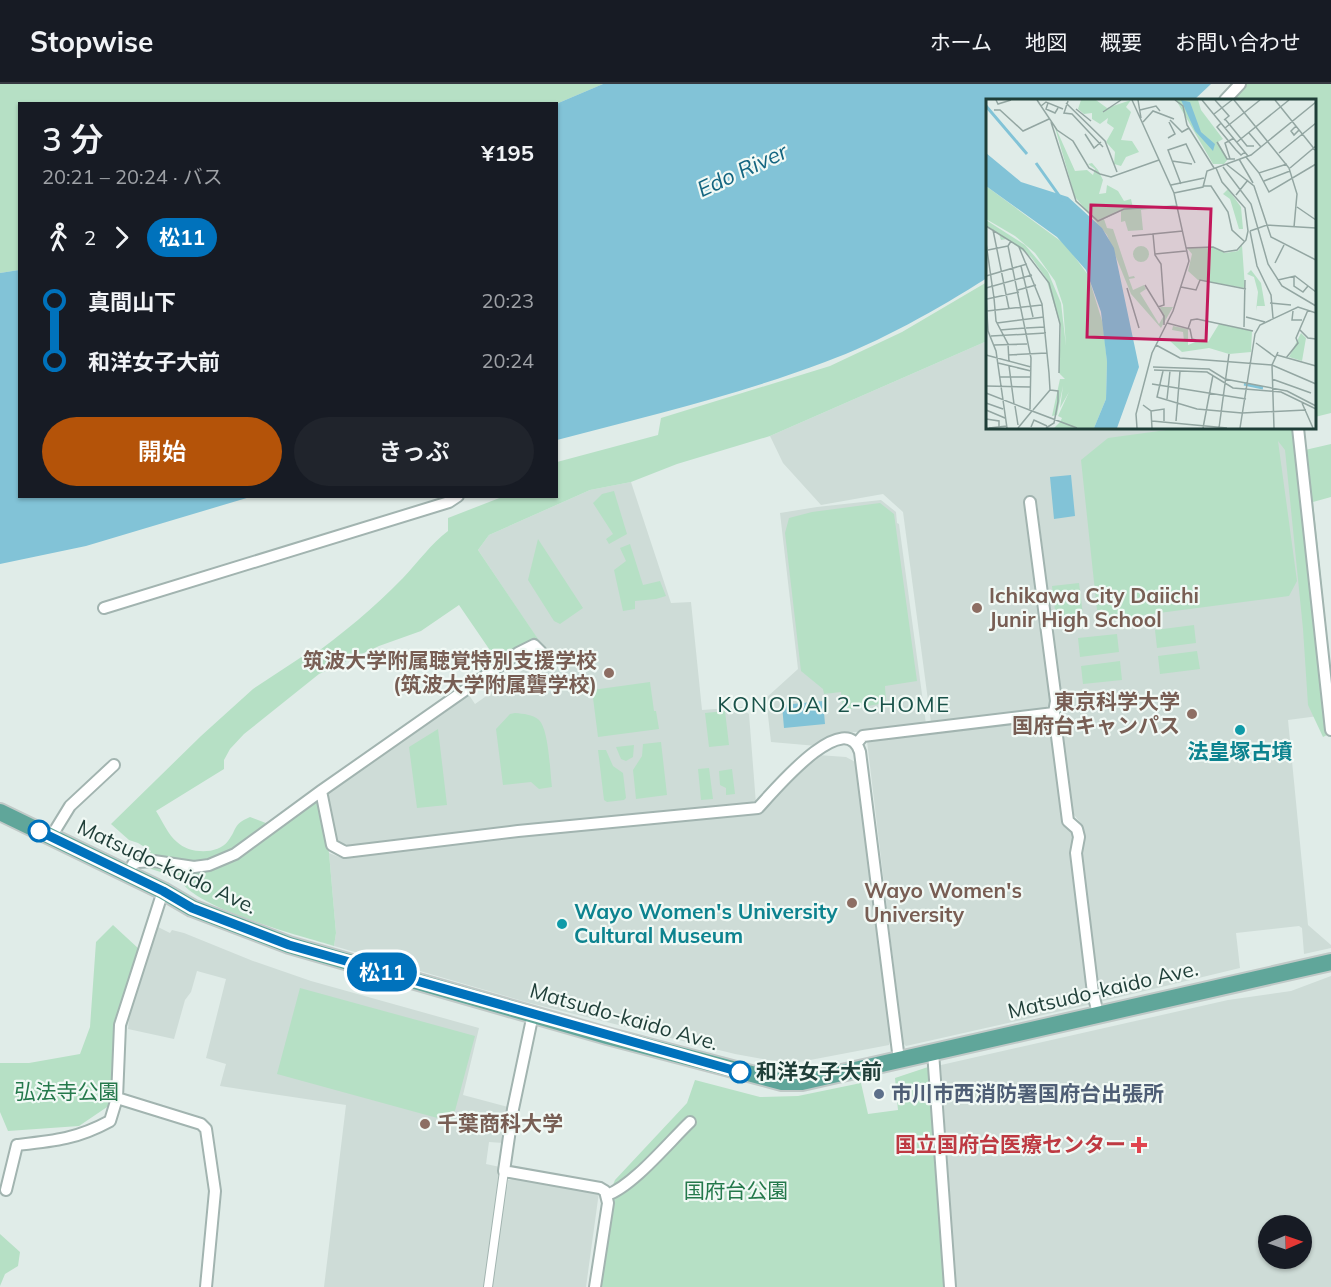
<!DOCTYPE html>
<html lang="ja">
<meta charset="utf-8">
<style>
:root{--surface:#171b24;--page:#20242c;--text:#f1f3f6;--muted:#9ea1a6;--line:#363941;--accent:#b45309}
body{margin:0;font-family:Mulish,"Noto Sans JP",sans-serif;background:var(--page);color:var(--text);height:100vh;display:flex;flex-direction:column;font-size:22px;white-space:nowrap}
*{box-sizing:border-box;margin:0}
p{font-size:20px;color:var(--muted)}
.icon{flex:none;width:33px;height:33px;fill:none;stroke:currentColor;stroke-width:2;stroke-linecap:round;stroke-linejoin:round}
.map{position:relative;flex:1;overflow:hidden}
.side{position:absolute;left:18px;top:18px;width:540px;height:396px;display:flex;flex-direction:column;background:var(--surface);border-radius:0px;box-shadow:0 2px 4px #0004}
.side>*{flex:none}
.badge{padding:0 12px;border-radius:20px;font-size:21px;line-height:39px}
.needle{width:39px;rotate:88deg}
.fabs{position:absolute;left:1258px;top:1131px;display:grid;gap:12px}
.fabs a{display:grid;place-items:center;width:54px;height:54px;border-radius:50%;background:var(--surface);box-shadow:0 2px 4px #0004;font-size:30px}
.map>.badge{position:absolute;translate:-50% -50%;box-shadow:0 0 0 3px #fff}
.legs{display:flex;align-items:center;gap:9px;height:66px;padding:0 24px;font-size:20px}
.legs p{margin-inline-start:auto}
.head{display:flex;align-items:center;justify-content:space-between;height:102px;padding:0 24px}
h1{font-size:33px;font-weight:600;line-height:45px}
.cta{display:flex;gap:12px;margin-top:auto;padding:12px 24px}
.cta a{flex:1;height:69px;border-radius:36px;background:var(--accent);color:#fff;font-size:24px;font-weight:600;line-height:69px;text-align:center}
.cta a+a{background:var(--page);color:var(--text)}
ul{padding:0 24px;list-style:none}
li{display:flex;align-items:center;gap:21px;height:60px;font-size:22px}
li i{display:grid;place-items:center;width:9px;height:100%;margin:0 8px;background:currentColor}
li i::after{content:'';width:15px;height:15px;margin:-8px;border:4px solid;border-radius:50%;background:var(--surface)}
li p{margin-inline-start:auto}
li:first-child i{background:linear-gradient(#0000 50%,currentColor 0)}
li:last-child i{background:linear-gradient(currentColor 50%,#0000 0)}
header{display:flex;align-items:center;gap:36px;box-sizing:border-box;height:84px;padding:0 30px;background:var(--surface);border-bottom:2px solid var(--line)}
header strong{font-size:28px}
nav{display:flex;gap:33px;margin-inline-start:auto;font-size:21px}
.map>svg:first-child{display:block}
</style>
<header>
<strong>Stopwise</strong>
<nav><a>ホーム</a><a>地図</a><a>概要</a><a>お問い合わせ</a></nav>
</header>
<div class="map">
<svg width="1331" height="1203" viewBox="0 0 1331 1203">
<rect width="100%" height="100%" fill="#e0ece8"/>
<path fill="#cedcd7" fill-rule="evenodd" d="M 987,257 L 988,344 L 1286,344 L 1326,631 L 1288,636 L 1308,841 L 1331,861 L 1331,864 L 1304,870 L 1302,844 L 1299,842 L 1236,849 L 1240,884 L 1099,918 L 1079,769 L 1084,753 L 1083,742 L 1071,727 L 1059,630 L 1061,617 L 1037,418 L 1024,419 L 1051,620 L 1045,624 L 931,639 L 903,428 L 883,410 L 821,421 L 783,379 L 770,352 Z
M 631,398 L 671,519 L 691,518 L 702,626 L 743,623 L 744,627 L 749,630 L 756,720 L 345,764 L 335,756 L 327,707 L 467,608 L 475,620 L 547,569 L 478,466 L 489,451 L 590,406 Z
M 881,416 L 896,428 L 897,439 L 899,440 L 926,640 L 847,649 L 830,654 L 817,662 L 771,658 L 766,614 L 798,585 L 780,429 L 817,423 Z
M 1052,632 L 1065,741 L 1072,749 L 1092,920 L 906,962 L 903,959 L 867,657 L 869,655 Z
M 818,671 L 846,673 L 859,680 L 892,949 L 889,961 L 789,980 L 735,970 L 526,918 L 334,862 L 336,849 L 329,769 L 342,774 L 520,752 L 759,728 L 801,684 Z
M 158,843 L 170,849 L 172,846 L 184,849 L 253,877 L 311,897 L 479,944 L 463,1011 L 508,1023 L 503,1059 L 489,1058 L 486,1080 L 500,1083 L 498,1101 L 507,1103 L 508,1096 L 516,1094 L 599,1108 L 586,1203 L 324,1203 L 346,1021 L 220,1002 L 226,980 L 206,974 L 226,895 L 197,887 L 191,908 L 185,916 L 174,955 L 128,945 L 130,925 L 156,844 Z
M 1331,892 L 1331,1203 L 956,1203 L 941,981 L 1228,916 L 1291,907 ZM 1269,1142 L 1302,1142 L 1302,1174 L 1269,1174 Z"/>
<path fill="#b6e0c5" d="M 0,0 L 603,0 L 556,20 L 20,20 L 19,186 L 0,189 Z
M 1236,0 L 1331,0 L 1331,329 L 1315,333 L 1314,16 L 1217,16 Z
M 987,198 L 987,257 L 770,352 L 677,380 L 631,398 L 590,406 L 489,451 L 478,466 L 538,555 L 498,578 L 459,521 L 421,547 L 379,562 L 319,590 L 244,650 L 230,665 L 224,676 L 224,685 L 156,727 C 162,736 168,751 177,758 C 189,770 218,771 228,757 C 238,744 232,741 250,733 L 279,744 L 315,718 L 320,722 L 329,769 L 336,849 L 334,862 C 301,852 192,824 179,794 L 142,782 L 151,767 L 138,759 L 129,756 L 111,740 L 201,652 L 253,605 L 303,572 L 308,575 C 342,550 374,524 403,494 C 418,478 431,460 448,447 L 448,434 L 502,413 L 556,412 L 557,378 L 658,351 L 661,334 L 830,282 L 902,248 Z
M 1181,344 L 1304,344 L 1305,366 L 1331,360 L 1331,413 L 1313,418 L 1331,589 L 1331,649 L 1323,653 L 1308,621 L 1303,545 L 1285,366 L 1278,357 L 1297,497 L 1289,512 L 1113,535 L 1097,526 L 1081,376 L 1108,354 Z
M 614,407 L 627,450 L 609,460 L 606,455 L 613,450 L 593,419 L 602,410 Z
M 880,419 L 894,430 L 917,597 L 885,602 L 886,619 L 843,626 L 841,608 L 824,610 L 823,605 L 801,587 L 785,449 L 789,434 L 812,428 Z
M 538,455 L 583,524 L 560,540 L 554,537 L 528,496 Z
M 630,460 L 643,501 L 660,497 L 666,512 L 656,515 L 635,517 L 635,525 L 623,527 L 614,486 L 626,477 L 620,464 Z
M 1079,499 L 1084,539 L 1057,542 L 1052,502 Z
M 1194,541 L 1196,559 L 1157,564 L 1155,546 Z
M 1117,550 L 1119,568 L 1080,573 L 1078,554 Z
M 1197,567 L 1200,585 L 1160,590 L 1158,572 Z
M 1120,577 L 1122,596 L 1083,600 L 1081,582 Z
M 650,598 L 654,627 L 656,627 L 659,645 L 598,653 L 592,606 Z
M 725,627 L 729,661 L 709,663 L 705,629 Z
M 515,629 C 524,630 532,630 539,636 C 549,646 550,688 552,703 L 539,705 L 531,698 L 503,701 L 496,645 L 510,630 Z
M 438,645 L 447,721 L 417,724 L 409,663 Z
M 661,658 L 667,711 L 636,715 L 633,686 L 642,672 L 643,660 Z
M 634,661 L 633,673 L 626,677 L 621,675 L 616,663 Z
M 598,666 L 606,666 L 613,682 L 623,689 L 626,714 L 624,716 L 607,718 L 604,716 Z
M 709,684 L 713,715 L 701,716 L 698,685 Z
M 732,685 L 735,710 L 726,711 L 726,704 L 720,701 L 719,687 Z
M 113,841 L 139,865 L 114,938 L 110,1021 L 79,1042 L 8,1047 L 0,1028 L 0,979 L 29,979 L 80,970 L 90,943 L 96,858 Z
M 300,904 L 475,952 L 452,1038 L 277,990 Z
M 928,983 L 944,1203 L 596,1203 L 608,1112 L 615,1096 L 687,1019 L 695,996 L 760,1013 L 798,1012 L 861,999 L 868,1030 L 898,1026 L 895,994 Z
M 0,1150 L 20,1168 L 18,1182 L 5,1190 L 0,1202 Z"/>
<path fill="#82c3d7" d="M 603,0 L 1211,0 L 1194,16 L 988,16 L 987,194 C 938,225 880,258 825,278 C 738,311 647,332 557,356 L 556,20 Z
M 19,186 L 20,412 L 250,413 L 86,462 L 0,480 L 0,189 Z
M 1071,391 L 1075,432 L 1054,435 L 1050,393 Z
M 823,617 L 825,640 L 784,644 L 782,621 Z"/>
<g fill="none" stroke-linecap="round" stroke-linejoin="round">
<defs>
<path id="pedestrian" d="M 488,1203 L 504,1087"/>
<path id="minor" d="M 1225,16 L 1240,0
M 1298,344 L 1331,646
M 1030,418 L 1056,617 L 1054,629
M 104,524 L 449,418 L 458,412
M 857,659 L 863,652 L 1054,629 L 1068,737 L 1077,745 L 1079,753 L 1076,769 L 1093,909 L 1098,930
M 321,707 L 332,761 L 345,768 L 518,747 L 758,724 C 772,709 845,621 860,668 L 899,976
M 51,753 L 70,722 L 114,681
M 128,791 L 133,780 L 138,778 L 154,777 L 194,783 L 209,781 L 235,770 L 321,707 L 518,569 L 534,561 L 541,568
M 533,930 L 513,1025 L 504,1087 L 600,1104 L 605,1107 L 608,1119 L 595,1203
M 933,968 L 950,1203
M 117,1014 L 201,1040 L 206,1045 L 215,1107 L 206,1203
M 6,1106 L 17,1061 C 54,1057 77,1055 110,1037 L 117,1014 L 120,941 L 163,807
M 607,1111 C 633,1102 669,1058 690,1038"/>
<path id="primary" d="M 0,728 L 163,807 L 192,824 L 289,861 L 607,952 L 782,998 L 802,998 L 1331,878"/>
</defs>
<use href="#pedestrian" stroke="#a2b4b0" stroke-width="10"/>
<use href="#minor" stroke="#a2b4b0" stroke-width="14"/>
<use href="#primary" stroke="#c0c9c7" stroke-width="20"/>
<use href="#pedestrian" stroke="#fff" stroke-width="8"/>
<use href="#minor" stroke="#fff" stroke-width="10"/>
<use href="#primary" stroke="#60a69a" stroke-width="16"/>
</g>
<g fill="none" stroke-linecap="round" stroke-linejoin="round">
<defs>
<path id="line-1" d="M 39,747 L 163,807 L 192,824 L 289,861 L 740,988"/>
</defs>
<use href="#line-1" stroke="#fff" stroke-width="14"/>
<use href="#line-1" stroke="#0072bc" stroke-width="9"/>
</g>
<g fill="#8d6e63" stroke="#f1f9f5" stroke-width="2">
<circle cx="977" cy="524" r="6"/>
<circle cx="609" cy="589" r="6"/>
<circle cx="1192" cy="630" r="6"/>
<circle cx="852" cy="819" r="6"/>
<circle cx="425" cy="1040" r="6"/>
</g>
<g fill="#0f9aa8" stroke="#f1f9f5" stroke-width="2">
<circle cx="1240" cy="646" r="6"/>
<circle cx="562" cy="840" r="6"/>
</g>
<g fill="#fff" stroke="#0072bc" stroke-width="3">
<circle cx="39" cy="747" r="10"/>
<circle cx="740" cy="988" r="10"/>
</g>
<circle fill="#5c6f8a" stroke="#f1f9f5" stroke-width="2" cx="879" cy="1010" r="6"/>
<path fill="#e0444e" stroke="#f1f9f5" stroke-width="2" d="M1136 1052h6v6h6v6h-6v6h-6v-6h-6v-6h6z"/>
<g text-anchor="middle" stroke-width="4.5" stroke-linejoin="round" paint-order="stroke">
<g font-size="21" font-weight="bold" fill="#785e54" stroke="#f1f9f5" text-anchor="start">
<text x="989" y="519">Ichikawa City Daiichi<tspan x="989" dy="24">Junir High School</tspan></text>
<text x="597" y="584" text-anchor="end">筑波大学附属聴覚特別支援学校<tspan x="597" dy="24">(筑波大学附属聾学校)</tspan></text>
<text x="1180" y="625" text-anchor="end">東京科学大学<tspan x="1180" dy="24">国府台キャンパス</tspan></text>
<text x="864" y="814">Wayo Women's<tspan x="864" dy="24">University</tspan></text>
<text x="437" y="1047">千葉商科大学</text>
</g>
<g font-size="21" font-weight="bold" fill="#0d838f" stroke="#f1f9f5">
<text x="1240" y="675">法皇塚古墳</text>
<text x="574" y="835" text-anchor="start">Wayo Women's University<tspan x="574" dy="24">Cultural Museum</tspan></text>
</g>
<g font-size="21" fill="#1f3e38" stroke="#f1f9f5">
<text transform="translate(167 783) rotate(25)" y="7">Matsudo-kaido Ave.</text>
<text transform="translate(1103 906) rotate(-13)" y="7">Matsudo-kaido Ave.</text>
<text transform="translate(624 933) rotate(16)" y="7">Matsudo-kaido Ave.</text>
</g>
<g font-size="21" font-weight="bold" fill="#1f3e38" stroke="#f1f9f5" text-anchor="start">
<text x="756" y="995">和洋女子大前</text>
</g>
<g font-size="21" fill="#25794c" stroke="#f1f9f5">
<text x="67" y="1015">弘法寺公園</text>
<text x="736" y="1114">国府台公園</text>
</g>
<g font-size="21" font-weight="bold" fill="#4e5e75" stroke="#f1f9f5" text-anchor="start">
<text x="891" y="1017">市川市西消防署国府台出張所</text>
</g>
<g font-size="21" font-weight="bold" fill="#be3a42" stroke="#f1f9f5" text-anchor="end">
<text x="1126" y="1068">国立国府台医療センター</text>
</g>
<g font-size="22" font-style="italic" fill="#136580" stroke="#f1f9f5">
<text transform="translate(742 86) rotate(-25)" y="8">Edo River</text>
</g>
<g font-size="22" letter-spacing="1.5" fill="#195249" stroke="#f1f9f5">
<text x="834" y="628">KONODAI 2-CHOME</text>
</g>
</g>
<g transform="translate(986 15)">
<rect width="330" height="330" fill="#e0ece8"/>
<path d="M 95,1 L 110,1 L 121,9 L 145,1 L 140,8 L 145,13 L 135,41 L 146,42 L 153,53 L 140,58 L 135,67 L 128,65 L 129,53 L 120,43 L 128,29 L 121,24 L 122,19 L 114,25 L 106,20 L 106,14 L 98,15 L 92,10 ZM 190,1 L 212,1 L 215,11 L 237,40 L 232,43 L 242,60 L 238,65 L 227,65 ZM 68,25 L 89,72 L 101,71 L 107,76 L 109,70 L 102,65 L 106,64 L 112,71 L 117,81 L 113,95 L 120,94 L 121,86 L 132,92 L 138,102 L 145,100 L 147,109 L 170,109 L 155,111 L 157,131 L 142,132 L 139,122 L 135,123 L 135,112 L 118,120 L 121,129 L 127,130 L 143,178 L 148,177 L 149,179 L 143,180 L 147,191 L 158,186 L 160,190 L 154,194 L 173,225 L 177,218 L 174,208 L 187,208 L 175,229 L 145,195 L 121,136 L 89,98 ZM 0,87 L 80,146 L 102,176 L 117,225 L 121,263 L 120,300 L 108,329 L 68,329 L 74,323 L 76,319 L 72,317 L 83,293 L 74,309 L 77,287 L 71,316 L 66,317 L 74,280 L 79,280 L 73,274 L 75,229 L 60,179 L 45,158 L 21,140 L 15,141 L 13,135 L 0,126 L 0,121 L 39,146 L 62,173 L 75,204 L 80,247 L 77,206 L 69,182 L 49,154 L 29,137 L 0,120 ZM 242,90 L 255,108 L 257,130 L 253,130 L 244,100 L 237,95 ZM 256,146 L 259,189 L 212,181 L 202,172 L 206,155 L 201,149 L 227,148 L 239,154 L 252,152 ZM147 155a8 8 0 1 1 16 0a8 8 0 1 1-16 0ZM 265,171 L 275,184 L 279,207 L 271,207 L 270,212 L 272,193 L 268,178 L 261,175 ZM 233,225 L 266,232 L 265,253 L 243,255 L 223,249 L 196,253 L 184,242 L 198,242 L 197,233 L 186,231 L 187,227 L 202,230 L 202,246 L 217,240 L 222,243 ZM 315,234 L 320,239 L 316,262 L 303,258 Z" fill="#b6e0c5"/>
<path d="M 195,1 L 204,3 L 215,33 L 229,45 L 227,52 L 209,32 ZM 0,54 L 35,83 L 82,98 L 116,129 L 128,149 L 153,268 L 131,329 L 108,329 L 120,300 L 121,263 L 115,213 L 100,171 L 71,138 L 0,87 Z" fill="#82c3d7"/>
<path fill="none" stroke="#82c3d7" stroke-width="3" d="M 0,7 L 41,55M 50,64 L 77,102M 258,285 L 277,289"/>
<path fill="none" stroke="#93a6a2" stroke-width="1.5" d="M 10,1 L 12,5 L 25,1M 51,1 L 71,31 L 87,42 L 103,69 L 114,75 L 125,78 L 173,61M 146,1 L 188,94 L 203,162 L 187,212 L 166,254 L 150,315 L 151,329M 152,1 L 155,19M 189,1 L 197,7 L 201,26 L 228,69M 216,1 L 262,57M 229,1 L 243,17 L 238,21M 248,1 L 303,69 L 311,95 L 308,128M 289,1 L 330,52M 82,2 L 78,14 L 86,15 L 117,48M 62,4 L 60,10 L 69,14 L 72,9M 80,4 L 119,42 L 131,73M 55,7 L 60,3 L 77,10M 90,10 L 105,22M 8,11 L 14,11 L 37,32 L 63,20M 154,11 L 170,7 L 174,12M 117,13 L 135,1M 228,15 L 246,1M 239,20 L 261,47 L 268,47M 184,21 L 196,33 L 203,29M 65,23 L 90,102 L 112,122 L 138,110 L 191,107M 157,23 L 167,12 L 188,20M 235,24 L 231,28 L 250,51 L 255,56 L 259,53M 310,27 L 305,32 L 308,36 L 313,31M 239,29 L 274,1M 263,34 L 275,48M 99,35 L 108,49 L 115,43M 182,39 L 189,35 L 183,23M 231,43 L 241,60 L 249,60M 251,43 L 303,1M 293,54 L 330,24M 260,58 L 273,74 L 301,65M 244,60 L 239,44 L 248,39M 253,60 L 267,84M 186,62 L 206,65M 240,65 L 268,87 L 285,138 L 330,161M 237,68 L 265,105 L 282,165 L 296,187 L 330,207M 304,69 L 330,47M 273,74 L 283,93 L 330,65M 278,82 L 304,72M 195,85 L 182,51 L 200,45 L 209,64M 185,86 L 218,79M 217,87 L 225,87 L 242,113 L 246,131 L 258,142M 188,94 L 217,88 L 221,72 L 265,56 L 330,3M 250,96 L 262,81M 311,108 L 330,121M 0,127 L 37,150 L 63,184 L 74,225 L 73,274M 7,131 L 23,210M 264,132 L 271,167 L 285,196 L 287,219M 264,132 L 281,126 L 330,129M 146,137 L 167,135M 25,142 L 22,147 L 45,259 L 44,310M 0,144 L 8,199M 33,148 L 56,205 L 63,274 L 64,291 L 47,311M 200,149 L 227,148 L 238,153 L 251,151 L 260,141 L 262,132 L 259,109 L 236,83 L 230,69M 2,151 L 22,147M 169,155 L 200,152M 289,164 L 298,146M 35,167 L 47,218M 0,177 L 41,165M 308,177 L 308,187 L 317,193 L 322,187M 292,181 L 309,177 L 330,193M 159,186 L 178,217 L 178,226M 195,188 L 210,191 L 214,181 L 260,190M 0,189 L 46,176M 141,189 L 153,229M 32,191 L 50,186M 0,196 L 2,232 L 10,252 L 21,329M 8,199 L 10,222 L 22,245 L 23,263M 1,200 L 33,193M 284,204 L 305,206M 172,208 L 178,206 L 175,165 L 169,156 L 167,135 L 197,132M 1,212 L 56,206M 307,212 L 306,221 L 316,221M 260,218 L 279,223M 11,224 L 58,218M 181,224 L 204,230 L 206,240 L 210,241M 258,228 L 259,181M 40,229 L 59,228M 202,230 L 205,221 L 211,220 L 267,232M 14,231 L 39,229M 314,231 L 322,239 L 330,240M 5,237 L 60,234M 270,244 L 289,258M 8,246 L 41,245M 170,246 L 194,259 L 286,266 L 330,285M 0,256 L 45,268M 22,256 L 61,254M 291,256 L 330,267M 300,259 L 312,244 L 310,239 L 322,211M 12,264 L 45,272M 23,267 L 28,305M 167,268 L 223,270 L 239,280 L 301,292 L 330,307M 168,271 L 221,273 L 247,289 L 295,293 L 330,310M 177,272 L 171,298 L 211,310 L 256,314 L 320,311M 14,278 L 45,278M 286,280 L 325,294M 166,285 L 260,300M 0,287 L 45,288M 0,294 L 46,312M 181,300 L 184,272M 0,304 L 17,310M 316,304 L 327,329M 157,306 L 165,312 L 166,329M 29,307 L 32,326M 0,311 L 19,319M 165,312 L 178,310 L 178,322M 0,320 L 13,322 L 13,329M 166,322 L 241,329M 190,322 L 194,272M 45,328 L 48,321 L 61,327M 3,329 L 21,327M 32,329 L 46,312 L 91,329M 60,329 L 68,324 L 72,303 L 72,292 L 64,291M 217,329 L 227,276M 233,329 L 243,255M 254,329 L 269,235 L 274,226 L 312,208 L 330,214M 288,329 L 286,266 L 292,253"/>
<path fill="#c2185b" fill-opacity="0.15" stroke="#c2185b" stroke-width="3" d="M 105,106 L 225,110 L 220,242 L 101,238 Z"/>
<rect width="330" height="330" fill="none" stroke="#1f3e38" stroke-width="3"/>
</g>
</svg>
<div class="fabs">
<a><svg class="needle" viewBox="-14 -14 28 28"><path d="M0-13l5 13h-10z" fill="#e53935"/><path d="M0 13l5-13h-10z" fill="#9ea1a6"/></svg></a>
</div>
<b class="badge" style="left:382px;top:888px;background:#0072bc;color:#fff">松11</b>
<section class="side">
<div class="head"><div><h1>3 分</h1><p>20:21 – 20:24 · バス</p></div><b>¥195</b></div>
<div class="legs"><svg class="icon" aria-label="walk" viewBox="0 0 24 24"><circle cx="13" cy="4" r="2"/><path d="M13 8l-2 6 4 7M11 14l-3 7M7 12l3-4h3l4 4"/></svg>2<svg class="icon" aria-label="forward" viewBox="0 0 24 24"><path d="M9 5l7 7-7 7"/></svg><b class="badge" style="background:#0072bc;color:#fff">松11</b></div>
<ul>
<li><i style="color:#0072bc"></i><b>真間山下</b><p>20:23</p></li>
<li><i style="color:#0072bc"></i><b>和洋女子大前</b><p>20:24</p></li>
</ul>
<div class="cta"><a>開始</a><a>きっぷ</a></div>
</section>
</div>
